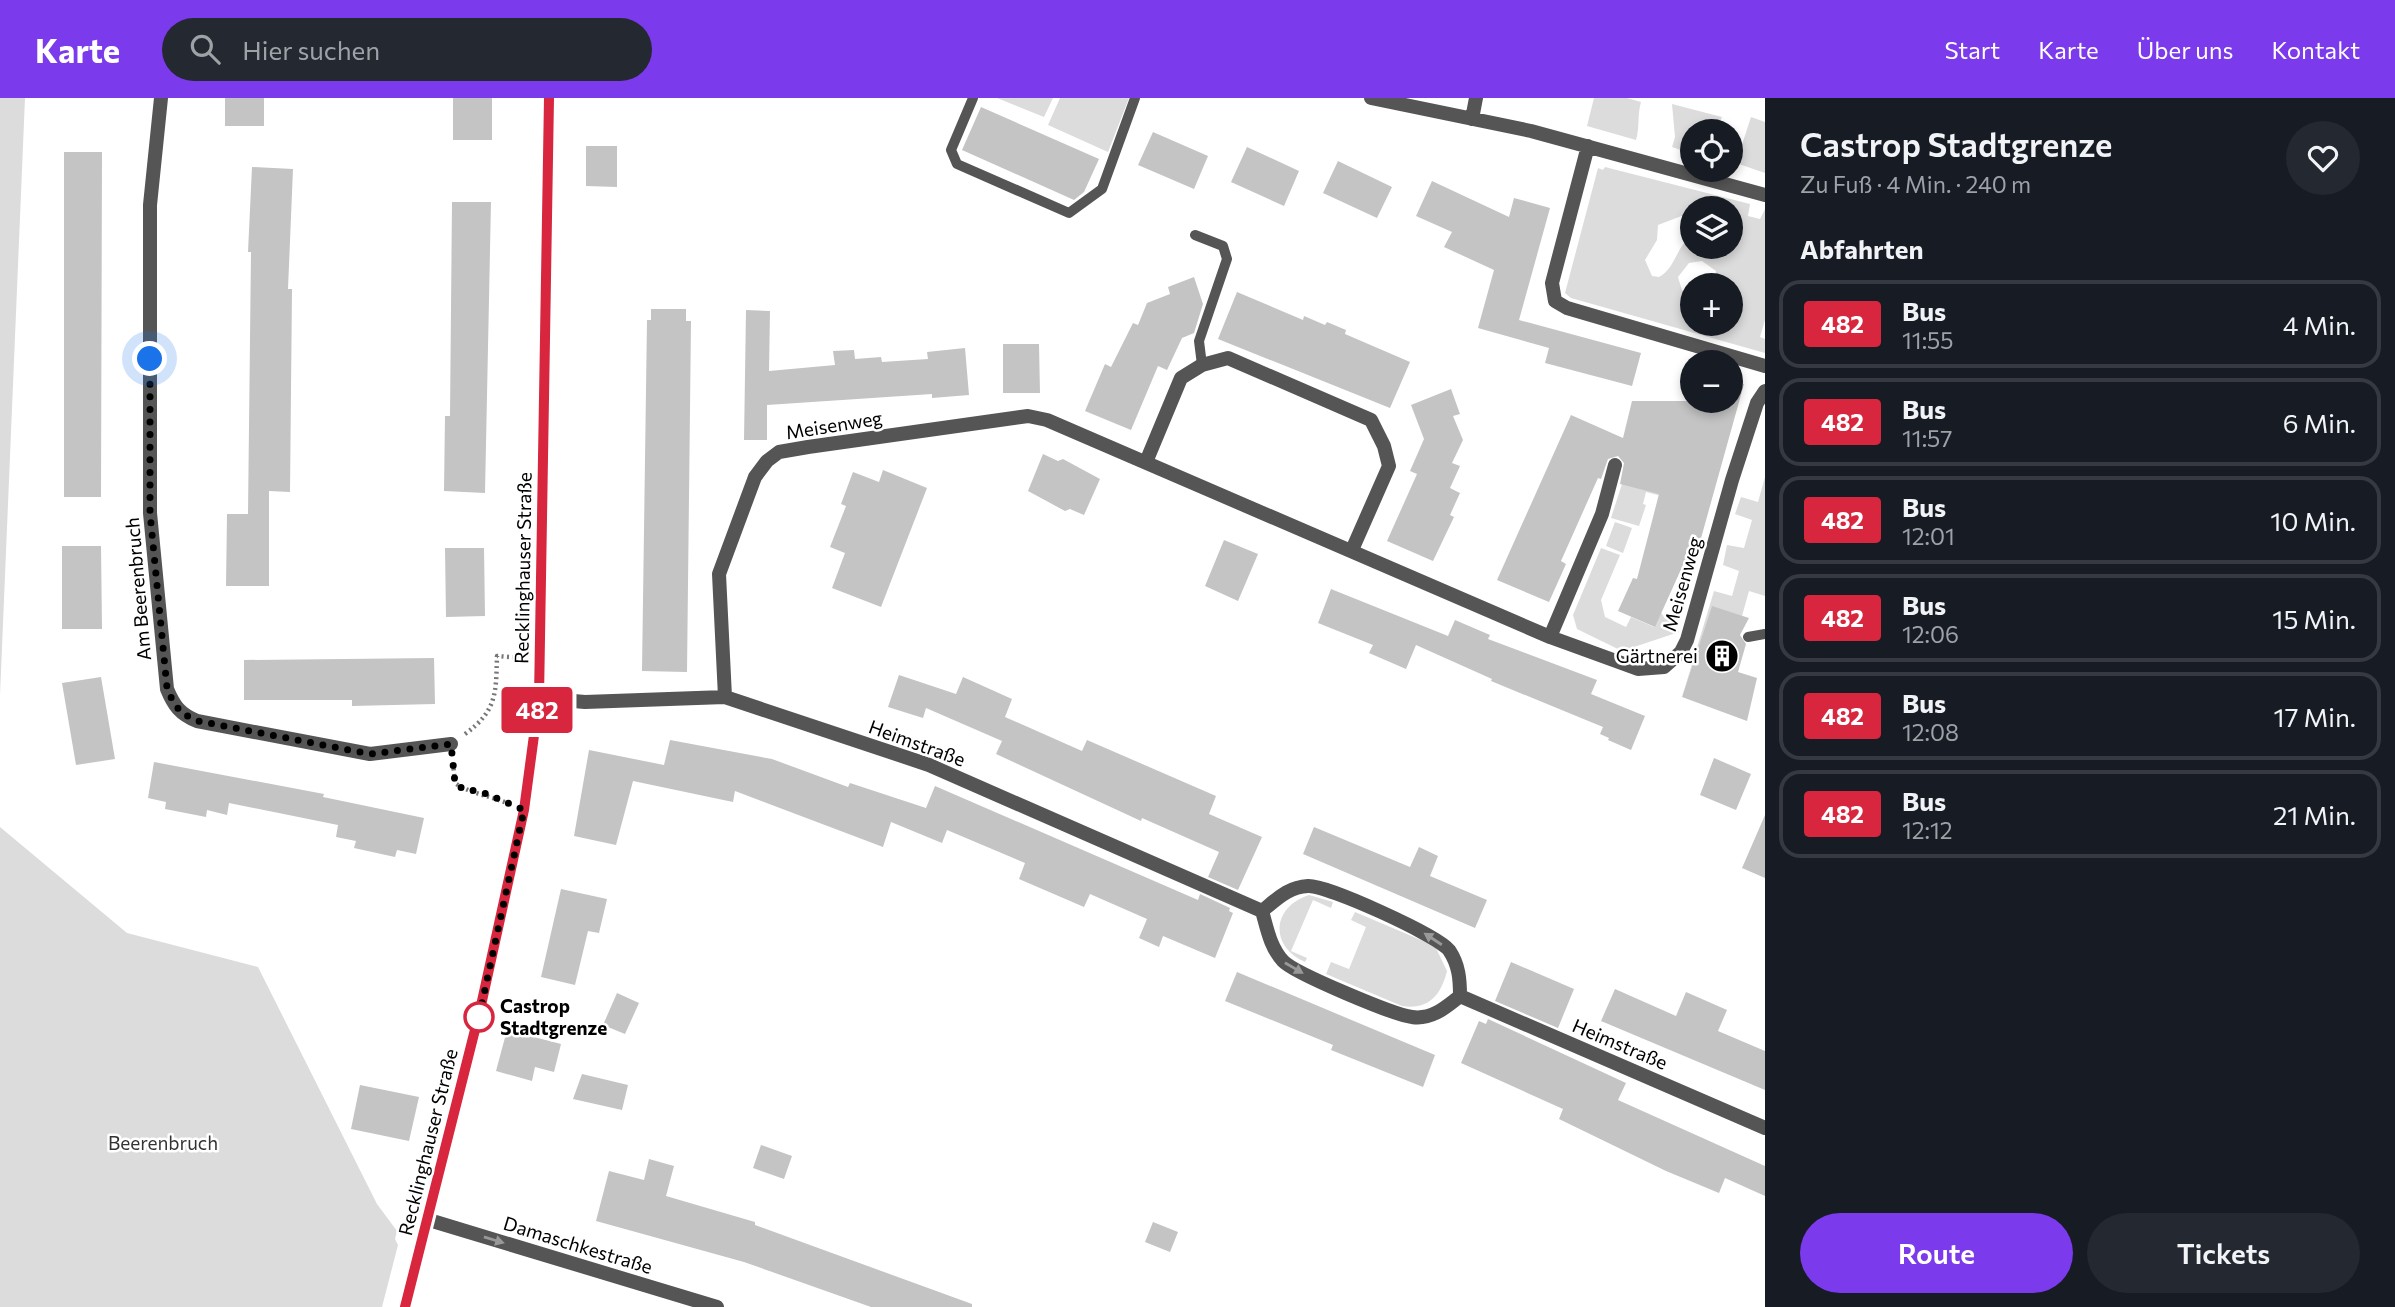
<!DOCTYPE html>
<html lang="de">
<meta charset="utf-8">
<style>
:root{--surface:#171b24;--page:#242831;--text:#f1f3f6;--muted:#9ea1a6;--line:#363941;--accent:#7c3aed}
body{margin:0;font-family:Commissioner,sans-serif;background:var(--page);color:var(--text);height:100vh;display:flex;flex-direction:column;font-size:26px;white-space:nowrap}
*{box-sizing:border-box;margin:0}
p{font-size:23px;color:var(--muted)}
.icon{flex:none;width:38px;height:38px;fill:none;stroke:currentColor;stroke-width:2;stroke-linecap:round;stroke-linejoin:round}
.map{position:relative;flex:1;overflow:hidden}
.drawer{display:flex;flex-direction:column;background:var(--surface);width:630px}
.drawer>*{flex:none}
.badge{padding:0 14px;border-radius:5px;font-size:24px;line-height:46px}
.fabs{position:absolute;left:1680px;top:21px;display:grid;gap:14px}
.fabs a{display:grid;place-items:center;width:63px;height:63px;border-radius:50%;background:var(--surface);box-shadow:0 4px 10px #0003;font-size:35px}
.you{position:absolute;width:35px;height:35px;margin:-18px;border:5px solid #fff;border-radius:50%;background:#1a73e8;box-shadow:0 0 0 10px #1a73e833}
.map>.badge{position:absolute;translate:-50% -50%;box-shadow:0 0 0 4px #fff}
h2{padding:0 35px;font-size:26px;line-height:63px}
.round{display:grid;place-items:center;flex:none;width:74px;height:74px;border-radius:37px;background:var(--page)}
.summary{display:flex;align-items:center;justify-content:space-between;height:119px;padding:0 35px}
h1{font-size:33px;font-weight:600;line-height:52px}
.cta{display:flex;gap:14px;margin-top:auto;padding:14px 35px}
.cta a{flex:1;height:80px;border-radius:42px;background:var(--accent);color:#fff;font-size:28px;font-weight:600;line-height:80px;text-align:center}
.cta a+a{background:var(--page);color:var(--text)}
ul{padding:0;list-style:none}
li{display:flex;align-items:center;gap:21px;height:88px;margin:0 14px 10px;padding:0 21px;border:4px solid var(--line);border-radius:21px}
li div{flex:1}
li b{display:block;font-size:26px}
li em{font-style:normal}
li .badge{min-width:77px;font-weight:700;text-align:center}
header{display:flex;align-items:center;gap:42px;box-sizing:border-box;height:98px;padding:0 35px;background:var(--accent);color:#fff}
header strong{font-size:33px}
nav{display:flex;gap:38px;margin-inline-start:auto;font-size:24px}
.search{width:490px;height:63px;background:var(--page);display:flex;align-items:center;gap:18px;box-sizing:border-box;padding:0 24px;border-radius:38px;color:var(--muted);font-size:26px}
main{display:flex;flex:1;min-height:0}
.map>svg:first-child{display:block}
</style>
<header>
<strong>Karte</strong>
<div class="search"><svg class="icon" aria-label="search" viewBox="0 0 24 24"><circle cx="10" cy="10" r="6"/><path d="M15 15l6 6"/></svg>Hier suchen</div>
<nav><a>Start</a><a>Karte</a><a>Über uns</a><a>Kontakt</a></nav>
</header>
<main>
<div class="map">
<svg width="1765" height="1209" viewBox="0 0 1765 1209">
<rect width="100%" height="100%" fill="#fff"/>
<path fill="#dcdcdc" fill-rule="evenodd" d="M 0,0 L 25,0 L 0,597 Z
M 997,0 L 1053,0 L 1044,19 Z
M 1060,0 L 1129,0 L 1108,54 L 1048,27 Z
M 1594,0 L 1627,0 L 1641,4 C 1637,18 1640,29 1636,42 L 1587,28 Z
M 1672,6 L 1722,19 L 1716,33 L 1692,33 L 1692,56 L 1672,49 L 1675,39 Z
M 1751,19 L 1765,24 L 1765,75 L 1736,65 Z
M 1605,69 L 1750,106 L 1748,118 L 1760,121 L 1765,111 L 1765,222 L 1760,239 L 1765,241 L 1765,255 L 1571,200 L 1565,195 L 1598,70 L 1603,72 ZM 1692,110 L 1731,110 L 1731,149 L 1692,149 L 1692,138 C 1676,148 1676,170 1659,179 L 1652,178 L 1645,162 L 1657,142 L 1658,127 L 1692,114 ZM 1702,163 L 1716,173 L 1715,187 L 1731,187 L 1731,226 L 1692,226 L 1692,199 L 1682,192 L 1678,179 L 1689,165 Z
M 1642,374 L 1688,405 L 1646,394 L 1643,406 L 1646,407 L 1639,428 L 1611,420 L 1622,386 Z
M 1765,379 L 1765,498 L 1749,493 L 1742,518 L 1712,509 L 1682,599 L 1714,493 L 1732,498 L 1739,473 L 1723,467 L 1727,447 L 1744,450 L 1752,422 L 1735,416 L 1741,399 L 1758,404 Z
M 1615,424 L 1632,430 L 1623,455 L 1606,448 Z
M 1601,450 L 1620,457 L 1601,502 L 1605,519 L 1626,529 L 1631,519 L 1654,529 L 1661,515 L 1679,534 L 1622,553 L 1577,531 L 1573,517 Z
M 0,729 L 127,835 L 258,869 L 377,1106 L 397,1133 L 395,1141 L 398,1147 L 382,1209 L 0,1209 Z
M 1309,797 L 1333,804 L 1331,810 L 1313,802 L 1291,853 L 1307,860 L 1305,864 C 1269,848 1272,809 1309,797 Z
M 1355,814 L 1435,848 L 1447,873 C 1441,897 1429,912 1402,908 L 1326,876 L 1331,864 L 1349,871 L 1366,829 L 1351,822 Z"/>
<path fill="#c4c4c4" d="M 225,0 L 264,0 L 264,28 L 225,28 Z
M 453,0 L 492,0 L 492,42 L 453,42 Z
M 981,9 L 1099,61 L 1084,94 L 1074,102 L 962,52 Z
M 1153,34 L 1208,58 L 1194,91 L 1138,67 Z
M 586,48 L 617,48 L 617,89 L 586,88 Z
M 1247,49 L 1299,73 L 1284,108 L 1231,84 Z
M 64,54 L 102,54 L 101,399 L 64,399 Z
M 1338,63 L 1392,89 L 1377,120 L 1323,95 Z
M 252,69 L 293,71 L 288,191 L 292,191 L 290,394 L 269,393 L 269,488 L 226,488 L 227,416 L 248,416 L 251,154 L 248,154 Z
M 1432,83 L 1509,119 L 1514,100 L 1550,110 L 1519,222 L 1641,255 L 1632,288 L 1545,265 L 1549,250 L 1478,230 L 1494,172 L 1444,149 L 1452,134 L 1416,118 Z
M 452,104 L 491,104 L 485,395 L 444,393 L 445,318 L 450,318 Z
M 1194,179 L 1203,206 L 1194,235 L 1182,240 L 1167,272 L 1158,268 L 1131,332 L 1085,313 L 1105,266 L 1111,269 L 1133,225 L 1138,227 L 1147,205 L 1170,196 L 1168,189 Z
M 1237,194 L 1303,222 L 1304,218 L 1325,227 L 1327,224 L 1346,232 L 1345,236 L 1410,264 L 1390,310 L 1218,241 Z
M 651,211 L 686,211 L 686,223 L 691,223 L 687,574 L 642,573 L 647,222 L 651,222 Z
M 746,212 L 770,213 L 769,273 L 835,267 L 833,253 L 854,252 L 855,261 L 881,259 L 882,264 L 928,261 L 927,254 L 965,250 L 969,297 L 932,300 L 932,296 L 767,307 L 767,342 L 744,342 Z
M 1003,246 L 1039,246 L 1040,295 L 1003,295 Z
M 1731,282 L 1744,286 L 1693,469 L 1683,467 L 1655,529 L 1618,513 L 1633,480 L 1637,481 L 1659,396 L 1620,386 L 1624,365 L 1618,358 L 1608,361 L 1601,381 L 1598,380 L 1561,463 L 1566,466 L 1549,504 L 1497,482 L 1571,317 L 1623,340 L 1632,303 L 1688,303 L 1692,289 L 1692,303 L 1731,303 Z
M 1451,291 L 1460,316 L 1453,318 L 1463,342 L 1452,365 L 1460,368 L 1450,390 L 1460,395 L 1450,417 L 1454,419 L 1433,463 L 1387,443 L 1417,376 L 1410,373 L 1424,341 L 1411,307 Z
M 1043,356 L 1058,363 L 1063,361 L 1100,381 L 1084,417 L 1070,411 L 1065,413 L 1028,393 Z
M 883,372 L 927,390 L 881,509 L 832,490 L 845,455 L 830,449 L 846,408 L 841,406 L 853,374 L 879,384 Z
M 1224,442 L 1258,456 L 1238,503 L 1205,488 Z
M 62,448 L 101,448 L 102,531 L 62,531 Z
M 445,450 L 484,450 L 485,518 L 446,519 Z
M 1331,491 L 1448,538 L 1455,522 L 1490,537 L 1488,541 L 1597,582 L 1591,596 L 1645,618 L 1631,652 L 1608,642 L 1609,640 L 1600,636 L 1603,629 L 1491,583 L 1492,581 L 1416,547 L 1406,571 L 1369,555 L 1373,547 L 1318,525 Z
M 1712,508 L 1749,520 L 1740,537 L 1746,546 L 1738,574 L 1757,580 L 1747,623 L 1682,599 Z
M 434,560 L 435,606 L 352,608 L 352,602 L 244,602 L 244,562 Z
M 899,577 L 956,596 L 963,579 L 1012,601 L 1005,619 L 1082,653 L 1087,642 L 1216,698 L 1209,716 L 1262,739 L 1238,792 L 1208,779 L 1219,754 L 1142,720 L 1141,723 L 996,656 L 1002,643 L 926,610 L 923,620 L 888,609 Z
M 101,579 L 115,661 L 76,667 L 62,585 Z
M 670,642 L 772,661 L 848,689 L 850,685 L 926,710 L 935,688 L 1198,802 L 1200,796 L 1230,810 L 1229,813 L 1233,815 L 1215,860 L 1163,838 L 1159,849 L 1139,840 L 1147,821 L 1090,796 L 1084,809 L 1019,781 L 1025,765 L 947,732 L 942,745 L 891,724 L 883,749 L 735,693 L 733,704 L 633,683 L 616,747 L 574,738 L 589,652 L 664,667 Z
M 1714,660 L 1751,676 L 1736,712 L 1700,697 Z
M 154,664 L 324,696 L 323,699 L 424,720 L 416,756 L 397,752 L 395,759 L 354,750 L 356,743 L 336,739 L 338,727 L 229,705 L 227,717 L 207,712 L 206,719 L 165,711 L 166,704 L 148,700 Z
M 1765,717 L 1765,780 L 1742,770 Z
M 1314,729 L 1410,769 L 1419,749 L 1438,758 L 1430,778 L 1487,802 L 1475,830 L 1303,756 Z
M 561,791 L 607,801 L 599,835 L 588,833 L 575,887 L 541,879 Z
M 1511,864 L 1574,891 L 1558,930 L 1495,903 Z
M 1237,874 L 1435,957 L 1423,989 L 1331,952 L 1333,947 L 1225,903 Z
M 1615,891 L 1676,918 L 1686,894 L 1727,912 L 1718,933 L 1765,953 L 1765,992 L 1601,923 Z
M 617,895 L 639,905 L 625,936 L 603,927 Z
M 1488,921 L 1626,985 L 1618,1002 L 1765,1068 L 1765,1098 L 1725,1080 L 1719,1095 L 1666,1073 L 1559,1021 L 1563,1011 L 1461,965 L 1479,923 L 1486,926 Z
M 507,932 L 561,946 L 554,974 L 535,969 L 532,983 L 496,973 Z
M 582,976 L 628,987 L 622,1012 L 573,1001 Z
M 360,987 L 419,999 L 409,1043 L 351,1031 Z
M 761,1047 L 792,1058 L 784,1081 L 753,1070 Z
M 649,1061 L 674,1068 L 666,1098 L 755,1124 L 755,1127 L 972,1206 L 972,1209 L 871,1209 L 744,1164 L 596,1123 L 609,1073 L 644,1082 Z
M 1153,1124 L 1178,1134 L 1170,1154 L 1145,1144 Z"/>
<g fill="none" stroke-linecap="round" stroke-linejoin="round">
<path stroke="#777" stroke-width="4.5" stroke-dasharray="2 3.5" stroke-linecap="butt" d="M 465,636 C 497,613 496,595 497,558 L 521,560
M 453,665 L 455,685 C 469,695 490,698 507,705"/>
<path stroke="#555" stroke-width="10" d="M 973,0 L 951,52 L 957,66 L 1069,115 L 1102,91 L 1135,0
M 1195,137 L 1223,148 L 1227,161 L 1199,243 L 1202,267
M 1748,539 L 1765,536"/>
<path stroke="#555" stroke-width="14" d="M 161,0 L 150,107 L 150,415 L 167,591 C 174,608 180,616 197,623 L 370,656 L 451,646
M 1371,0 L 1531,33 L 1765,97
M 1472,21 L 1476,0
M 1588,48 L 1552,185 L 1555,203 L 1567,210 L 1765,268
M 1146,364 L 1181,280 L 1202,267 L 1228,260 L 1371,322 L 1384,348 L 1389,368 L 1352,452
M 1550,539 L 1602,416 L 1615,367
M 725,599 L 719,476 L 755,379 L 767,363 L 779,354 L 808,349 L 1028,318 L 1047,322 L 1550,539 L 1638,571 L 1664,569 L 1681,554 L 1687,542 L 1732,382 L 1757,305 L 1765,293
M 539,600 L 585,604 L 725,599 L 929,667 L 1262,813
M 1262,813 C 1277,801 1288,789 1308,788 C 1327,787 1437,837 1449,852 C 1459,867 1460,881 1460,898
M 1262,813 C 1267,830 1270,849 1283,863 C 1294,875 1394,917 1412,919 C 1432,922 1446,909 1460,898
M 1460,898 L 1765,1030
M 429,1122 L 717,1209"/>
<path stroke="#222" stroke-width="14" d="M 405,1209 L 480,912 L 524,712 L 539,600 L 549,0"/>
</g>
<defs><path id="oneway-solid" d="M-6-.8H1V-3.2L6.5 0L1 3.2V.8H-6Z" transform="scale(1.75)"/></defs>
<g fill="#999">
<use href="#oneway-solid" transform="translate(1433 841) rotate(-147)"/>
<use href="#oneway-solid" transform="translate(1294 870) rotate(30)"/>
<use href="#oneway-solid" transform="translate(494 1142) rotate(17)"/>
</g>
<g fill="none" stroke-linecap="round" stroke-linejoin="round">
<defs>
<path id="line" d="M 405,1209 L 480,912 L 524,712 L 539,600 L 549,0"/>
</defs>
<use href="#line" stroke="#fff" stroke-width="16"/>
<use href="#line" stroke="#d7263d" stroke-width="10"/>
<path stroke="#000" stroke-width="7" stroke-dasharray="0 12.6" d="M 150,261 L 150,415 L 167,590 C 174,608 180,616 198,623 L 370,656 L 451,646 L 455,685 L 463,691 L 482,694 L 524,712 L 479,919"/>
</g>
<defs>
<symbol id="building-disc" viewBox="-11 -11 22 22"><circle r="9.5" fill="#000" stroke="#fff"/><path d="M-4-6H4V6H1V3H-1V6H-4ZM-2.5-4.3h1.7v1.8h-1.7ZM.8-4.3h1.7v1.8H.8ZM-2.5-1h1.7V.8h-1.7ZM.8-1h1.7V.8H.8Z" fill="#fff"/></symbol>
</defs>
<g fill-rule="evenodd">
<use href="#building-disc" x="1703" y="539" width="38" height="38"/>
</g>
<circle fill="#fff" stroke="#d7263d" stroke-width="3.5" cx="479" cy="919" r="14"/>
<g text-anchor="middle" stroke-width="5" stroke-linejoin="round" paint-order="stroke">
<g font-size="19" fill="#000" stroke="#fff">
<text transform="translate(834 327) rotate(-9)" y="7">Meisenweg</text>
<text transform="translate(523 470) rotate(-89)" y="7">Recklinghauser Straße</text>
<text transform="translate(1682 486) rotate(-74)" y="7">Meisenweg</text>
<text transform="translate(138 491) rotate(-95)" y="7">Am Beerenbruch</text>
<text transform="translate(917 645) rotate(20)" y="7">Heimstraße</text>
<text transform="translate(1620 946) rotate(23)" y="7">Heimstraße</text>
<text transform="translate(428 1044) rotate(-76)" y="7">Recklinghauser Straße</text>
<text transform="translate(578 1147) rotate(17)" y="7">Damaschkestraße</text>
</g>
<g font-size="19" fill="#000" stroke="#fff" text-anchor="end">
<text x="1698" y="565">Gärtnerei</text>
</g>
<g font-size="19" font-weight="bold" fill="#000" stroke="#fff" text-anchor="start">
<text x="500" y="915">Castrop<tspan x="500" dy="22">Stadtgrenze</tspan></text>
</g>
<g font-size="19" fill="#333" stroke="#fff">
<text x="163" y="1052">Beerenbruch</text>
</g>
</g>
</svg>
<div class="fabs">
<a><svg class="icon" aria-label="locate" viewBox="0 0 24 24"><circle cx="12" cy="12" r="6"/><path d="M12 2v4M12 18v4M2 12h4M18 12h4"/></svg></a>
<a><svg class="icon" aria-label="layers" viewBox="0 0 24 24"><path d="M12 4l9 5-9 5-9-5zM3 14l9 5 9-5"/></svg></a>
<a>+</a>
<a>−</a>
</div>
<div class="you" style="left:150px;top:261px"></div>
<b class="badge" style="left:537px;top:612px;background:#d7263d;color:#fff">482</b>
</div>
<section class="drawer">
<div class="summary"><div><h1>Castrop Stadtgrenze</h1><p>Zu Fuß · 4 Min. · 240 m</p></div><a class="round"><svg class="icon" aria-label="heart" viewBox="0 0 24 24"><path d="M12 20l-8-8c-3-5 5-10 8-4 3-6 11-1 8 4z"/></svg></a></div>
<h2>Abfahrten</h2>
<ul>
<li><span class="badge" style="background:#d7263d;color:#fff">482</span><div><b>Bus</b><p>11:55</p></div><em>4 Min.</em></li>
<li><span class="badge" style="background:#d7263d;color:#fff">482</span><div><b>Bus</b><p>11:57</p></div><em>6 Min.</em></li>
<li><span class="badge" style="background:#d7263d;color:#fff">482</span><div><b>Bus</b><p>12:01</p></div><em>10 Min.</em></li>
<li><span class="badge" style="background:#d7263d;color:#fff">482</span><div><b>Bus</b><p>12:06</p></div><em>15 Min.</em></li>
<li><span class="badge" style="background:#d7263d;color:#fff">482</span><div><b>Bus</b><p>12:08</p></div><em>17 Min.</em></li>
<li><span class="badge" style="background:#d7263d;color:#fff">482</span><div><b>Bus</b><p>12:12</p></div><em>21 Min.</em></li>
</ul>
<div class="cta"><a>Route</a><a>Tickets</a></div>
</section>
</main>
